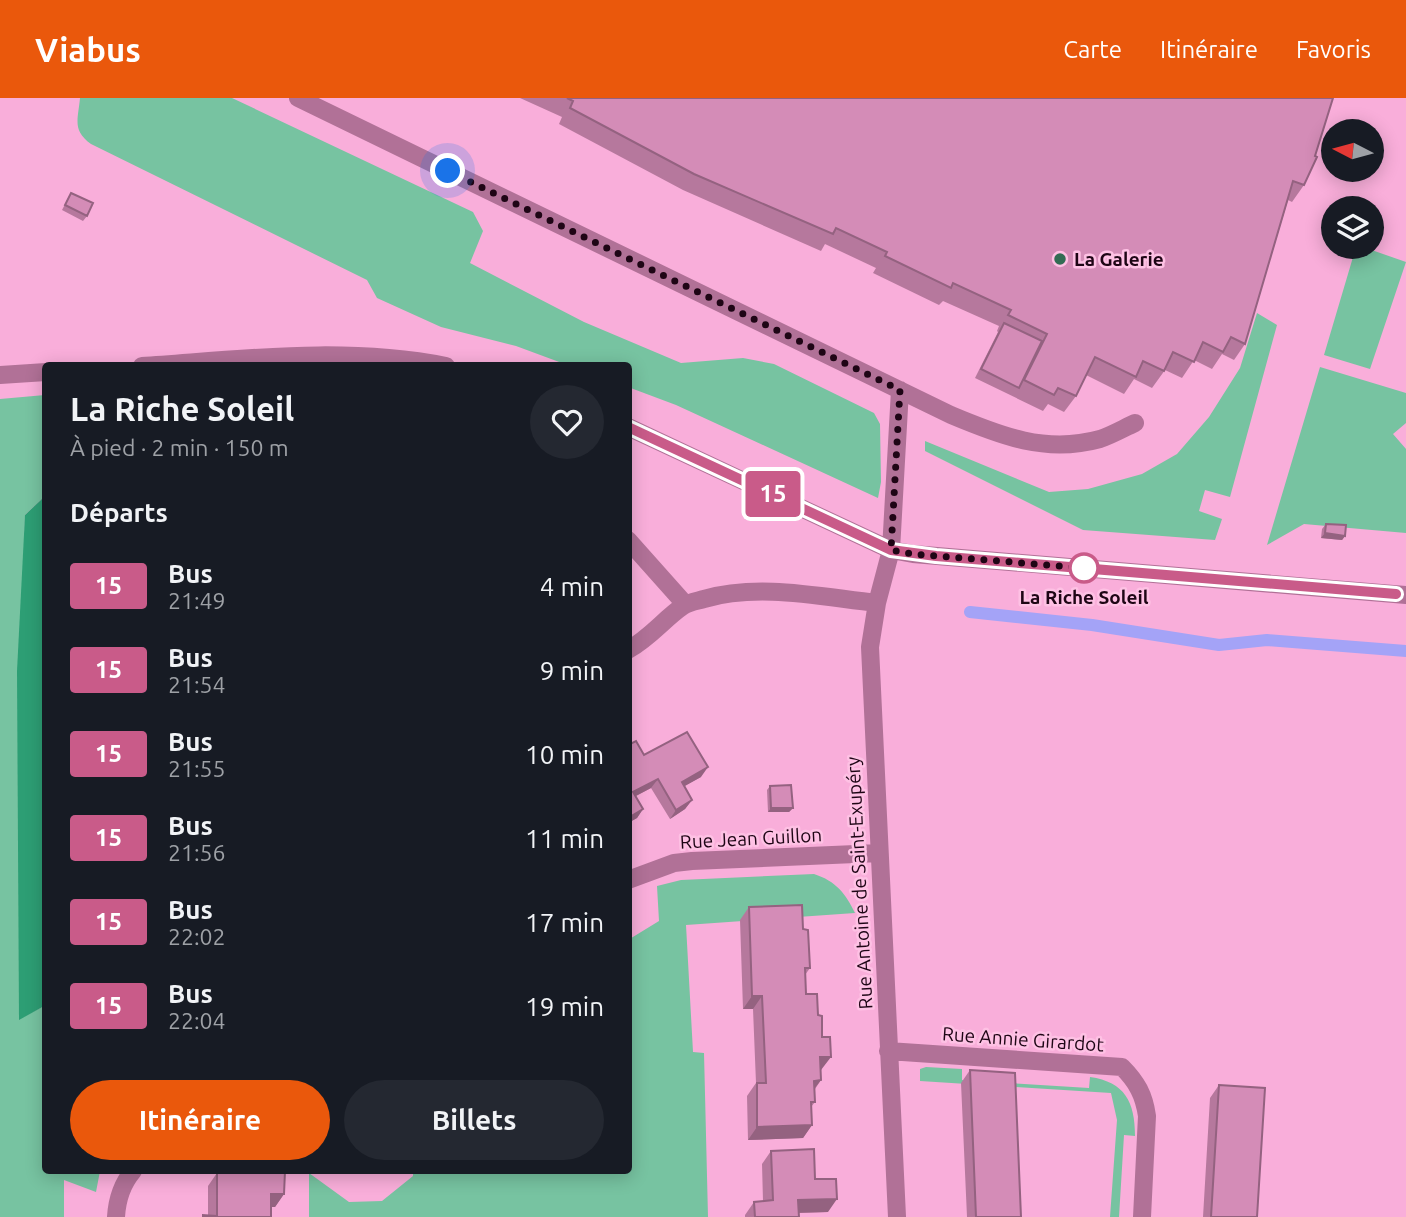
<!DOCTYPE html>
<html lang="fr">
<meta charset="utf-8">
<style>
:root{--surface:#171b24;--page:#242831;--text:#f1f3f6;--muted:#9ea1a6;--accent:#ea580c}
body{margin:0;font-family:Ubuntu,sans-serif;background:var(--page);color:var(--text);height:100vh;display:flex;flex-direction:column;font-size:26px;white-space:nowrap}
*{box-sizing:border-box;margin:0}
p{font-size:23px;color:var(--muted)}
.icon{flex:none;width:38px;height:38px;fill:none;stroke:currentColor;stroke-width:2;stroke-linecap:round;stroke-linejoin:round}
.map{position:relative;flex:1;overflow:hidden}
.panel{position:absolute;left:42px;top:264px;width:590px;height:812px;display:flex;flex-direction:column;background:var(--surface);border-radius:7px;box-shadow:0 4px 18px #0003}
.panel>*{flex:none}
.badge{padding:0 14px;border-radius:5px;font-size:24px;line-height:46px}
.needle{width:46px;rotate:276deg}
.controls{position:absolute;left:1321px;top:21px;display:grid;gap:14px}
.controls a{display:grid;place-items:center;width:63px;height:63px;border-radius:50%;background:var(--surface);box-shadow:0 4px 18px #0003;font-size:35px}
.you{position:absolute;width:35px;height:35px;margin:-18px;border:5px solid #fff;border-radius:50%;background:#1a73e8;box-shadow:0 0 0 10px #1a73e833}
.map>.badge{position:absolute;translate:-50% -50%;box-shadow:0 0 0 4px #fff}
h2{padding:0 28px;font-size:26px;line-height:63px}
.round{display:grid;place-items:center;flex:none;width:74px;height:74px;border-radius:37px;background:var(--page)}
.headline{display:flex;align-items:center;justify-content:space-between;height:119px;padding:0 28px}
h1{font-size:33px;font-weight:700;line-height:52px}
.button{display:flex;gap:14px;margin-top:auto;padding:14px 28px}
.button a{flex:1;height:80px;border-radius:42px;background:var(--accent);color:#fff;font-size:28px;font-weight:700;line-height:80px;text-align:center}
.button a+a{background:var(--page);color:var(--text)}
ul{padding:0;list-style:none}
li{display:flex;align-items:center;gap:21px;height:84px;padding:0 28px}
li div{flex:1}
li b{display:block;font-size:26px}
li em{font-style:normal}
li .badge{min-width:77px;font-weight:700;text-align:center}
header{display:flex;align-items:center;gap:42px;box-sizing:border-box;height:98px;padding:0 35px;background:var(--accent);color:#fff}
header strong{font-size:33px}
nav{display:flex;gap:38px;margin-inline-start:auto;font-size:24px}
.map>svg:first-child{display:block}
</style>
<header>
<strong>Viabus</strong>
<nav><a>Carte</a><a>Itinéraire</a><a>Favoris</a></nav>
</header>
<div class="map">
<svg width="1406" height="1119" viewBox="0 0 1406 1119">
<rect width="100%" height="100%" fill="#f9aeda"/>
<path fill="#77c3a1" d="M 80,0 L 232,0 L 473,114 L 483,133 L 470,165 L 584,224 L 681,265 L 743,260 L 774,266 L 874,315 L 880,326 L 881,384 L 878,400 L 676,307 L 628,289 L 628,268 L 570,268 L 516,248 L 441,229 L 377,200 L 367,182 L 91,46 C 72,32 78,22 80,0 Z
M 1356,149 L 1363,149 L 1406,164 L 1370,271 L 1324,257 Z
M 1257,215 L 1277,227 L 1230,399 L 1205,392 L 1199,413 L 1222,421 L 1215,442 L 1083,432 L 925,353 L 925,343 L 1049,394 L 1088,391 L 1142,376 L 1177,356 L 1209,319 L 1240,270 Z
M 1320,269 L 1406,295 L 1406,325 L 1393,336 L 1406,351 L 1406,435 L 1304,426 L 1267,447 Z
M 45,297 L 45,398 L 25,417 L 19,921 L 44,908 L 45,912 L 46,1073 L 100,1073 L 96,1094 L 64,1082 L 64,1119 L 0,1119 L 0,301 Z
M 814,776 C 836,783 846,796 855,815 L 686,827 L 693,954 L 704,955 L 708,1119 L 309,1119 L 309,1075 L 349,1104 L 382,1103 L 413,1078 L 413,1073 L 628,1073 L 628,842 L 659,823 L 657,788 L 681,782 Z
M 926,969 L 962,971 L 962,982 L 1089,990 L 1090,979 C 1125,984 1135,1004 1135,1038 L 1124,1037 L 1119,1119 L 1110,1119 L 1117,1022 L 1111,995 L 920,983 L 920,971 Z"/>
<path fill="#2d9e74" d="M 45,398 L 46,907 L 19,922 L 17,573 L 25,417 Z"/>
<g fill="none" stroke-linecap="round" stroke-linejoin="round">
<path stroke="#a4a3f7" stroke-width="12" d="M 970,514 L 1092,527 L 1219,547 L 1267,542 L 1406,553"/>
<path stroke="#b17197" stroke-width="18" d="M 298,0 L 951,317 C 1001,338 1046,356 1100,341 C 1112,337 1124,330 1135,325
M 142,268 C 245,261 344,248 446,268
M 0,277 L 46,274
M 628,329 L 891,452 L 913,456 L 1406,497
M 628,442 L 685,506
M 628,552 C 651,539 664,521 683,508 C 689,504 697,503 704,501 C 759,485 821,499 877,505
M 628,782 L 674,765 L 692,763 L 879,755
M 888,953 L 1122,969 C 1137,984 1144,997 1147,1018 L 1142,1119
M 116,1119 C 117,1102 122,1086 133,1073
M 897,1119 L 870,549 L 877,505 L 891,452 L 900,292"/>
</g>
<path fill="#b6789d" d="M 520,0 L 1333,0 L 1304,87 L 1292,104 L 1288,102 L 1245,246 L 1234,262 L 1222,256 L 1212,271 L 1194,262 L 1182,280 L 1165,272 L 1152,290 L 1134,281 L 1124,296 L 1086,277 L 1076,298 L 1064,314 L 1048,306 L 1043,313 L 975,280 L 998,234 L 997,233 L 999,228 L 943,203 L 939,207 L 873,175 L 876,170 L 825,146 L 821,153 L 683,92 L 559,26 L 562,19 Z
M 71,95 L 87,118 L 83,123 L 62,112 Z
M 1326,426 L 1345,438 L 1342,442 L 1321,440 L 1322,431 Z
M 644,657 L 701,679 L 684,688 L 692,702 L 685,711 L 670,721 L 651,690 L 636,698 L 643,711 L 637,720 L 628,725 Z
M 770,688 L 793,710 L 789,714 L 768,714 L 767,692 Z
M 749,809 L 803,831 L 810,870 L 805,877 L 806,896 L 821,972 L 820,972 L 821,982 L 815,991 L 815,1004 L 811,1009 L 812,1027 L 803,1040 L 748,1042 L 747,998 L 756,985 L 753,911 L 743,911 L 740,822 Z
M 970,972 L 1021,1119 L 967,1119 L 961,985 Z
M 1219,987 L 1257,1119 L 1203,1119 L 1210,1000 Z
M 771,1053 L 815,1081 L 828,1114 L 799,1115 L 799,1119 L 745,1119 L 745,1117 L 754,1104 L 763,1103 L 762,1066 Z
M 222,1073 L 285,1073 L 284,1096 L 275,1109 L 271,1109 L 271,1119 L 202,1119 L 203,1117 L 208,1117 L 208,1088 L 217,1075 L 222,1075 Z"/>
<path fill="#946280" d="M 1325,435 L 1345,438 L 1342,442 L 1321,440 Z
M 708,669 L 701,679 L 676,693 L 682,684 Z
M 658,681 L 651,690 L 628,702 L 633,694 Z
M 692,702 L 685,711 L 670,721 L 676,712 Z
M 771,710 L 793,710 L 789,714 L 768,714 Z
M 643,711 L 637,720 L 628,725 L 628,720 Z
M 752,898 L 762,898 L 753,911 L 743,911 Z
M 820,959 L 831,959 L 821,972 L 811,972 Z
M 821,982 L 811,995 L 814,983 Z
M 812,1027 L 803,1040 L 748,1042 L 757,1029 Z
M 271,1096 L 284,1096 L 275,1109 L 262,1109 Z
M 837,1101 L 828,1114 L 789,1115 L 798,1102 Z"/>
<path fill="#d48cb7" stroke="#946280" stroke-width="2" d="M 567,0 L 1333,0 L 1315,58 L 1317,59 L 1304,87 L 1293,83 L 1245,246 L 1231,239 L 1223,254 L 1203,244 L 1194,264 L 1173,254 L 1164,273 L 1143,263 L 1136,279 L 1095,259 L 1076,298 L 1058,290 L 1054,297 L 1024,282 L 1047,236 L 1008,217 L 1011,212 L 953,185 L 951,190 L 885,158 L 887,154 L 836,130 L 833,136 L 694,76 L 570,10 L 573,3 Z
M 71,95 L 93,105 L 87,118 L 65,107 Z
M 1004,225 L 1042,243 L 1019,290 L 981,271 Z
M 1326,426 L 1346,427 L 1345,438 L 1325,435 Z
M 687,634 L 708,669 L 682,684 L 692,702 L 676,712 L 658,681 L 633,694 L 643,711 L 628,720 L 628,647 L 636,643 L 644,657 Z
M 791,687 L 793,710 L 771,710 L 770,688 Z
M 802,807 L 803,831 L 808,832 L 810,870 L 805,870 L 806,896 L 817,896 L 818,917 L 822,918 L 822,939 L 830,939 L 831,959 L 820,959 L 821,982 L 814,983 L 815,1004 L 811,1004 L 812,1027 L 757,1029 L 757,985 L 766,985 L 762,898 L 752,898 L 749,809 Z
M 970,972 L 1015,975 L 1021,1119 L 976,1119 Z
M 1219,987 L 1265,990 L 1257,1119 L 1211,1119 Z
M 814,1051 L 815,1081 L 836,1081 L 837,1101 L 798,1102 L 799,1119 L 755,1119 L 754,1104 L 773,1102 L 771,1053 Z
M 231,1073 L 285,1073 L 284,1096 L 271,1096 L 271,1119 L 203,1119 L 203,1117 L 217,1118 L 217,1075 L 231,1074 Z"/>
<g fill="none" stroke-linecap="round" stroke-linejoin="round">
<defs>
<path id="line" d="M 628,329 L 891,452 L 936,458 L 1396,496"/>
</defs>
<use href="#line" stroke="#fff" stroke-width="16"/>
<use href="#line" stroke="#c95b89" stroke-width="10"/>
<path stroke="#1e0515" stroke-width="7" stroke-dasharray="0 12.6" d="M 448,73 L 900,292 L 891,452 L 913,456 L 1084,470"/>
</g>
<circle fill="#336c54" stroke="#fec1e4" stroke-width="2.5" cx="1060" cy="161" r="7"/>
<circle fill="#fff" stroke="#c95b89" stroke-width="3.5" cx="1084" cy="470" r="14"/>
<g text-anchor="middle" stroke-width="5" stroke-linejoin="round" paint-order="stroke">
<g font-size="19" font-weight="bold" fill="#1e0515" stroke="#fec1e4" text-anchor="start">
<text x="1074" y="168">La Galerie</text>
</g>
<g font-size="19" font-weight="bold" fill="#1e0515" stroke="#fec1e4">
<text x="1084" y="506">La Riche Soleil</text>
</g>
<g font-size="19" fill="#1e0515" stroke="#fec1e4">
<text transform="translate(751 740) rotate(-3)" y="7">Rue Jean Guillon</text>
<text transform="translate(859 785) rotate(-93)" y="7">Rue Antoine de Saint-Exupéry</text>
<text transform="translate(1023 941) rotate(4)" y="7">Rue Annie Girardot</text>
</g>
</g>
</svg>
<div class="controls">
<a><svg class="needle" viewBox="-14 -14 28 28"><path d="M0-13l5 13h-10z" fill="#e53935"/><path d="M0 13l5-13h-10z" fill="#9ea1a6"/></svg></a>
<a><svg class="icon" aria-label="layers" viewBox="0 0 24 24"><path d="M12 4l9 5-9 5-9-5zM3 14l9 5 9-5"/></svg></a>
</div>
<div class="you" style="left:448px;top:73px"></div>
<b class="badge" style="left:773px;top:396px;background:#c95b89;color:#fff">15</b>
<section class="panel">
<div class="headline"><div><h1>La Riche Soleil</h1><p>À pied · 2 min · 150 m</p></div><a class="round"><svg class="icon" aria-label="heart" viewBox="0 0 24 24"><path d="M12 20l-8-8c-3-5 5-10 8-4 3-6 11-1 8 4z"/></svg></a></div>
<h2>Départs</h2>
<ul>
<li><span class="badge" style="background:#c95b89;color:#fff">15</span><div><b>Bus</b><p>21:49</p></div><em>4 min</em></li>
<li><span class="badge" style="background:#c95b89;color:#fff">15</span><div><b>Bus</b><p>21:54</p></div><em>9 min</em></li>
<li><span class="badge" style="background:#c95b89;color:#fff">15</span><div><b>Bus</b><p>21:55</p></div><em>10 min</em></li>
<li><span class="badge" style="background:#c95b89;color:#fff">15</span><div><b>Bus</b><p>21:56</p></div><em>11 min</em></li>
<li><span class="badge" style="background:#c95b89;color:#fff">15</span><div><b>Bus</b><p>22:02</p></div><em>17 min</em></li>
<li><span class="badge" style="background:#c95b89;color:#fff">15</span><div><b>Bus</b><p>22:04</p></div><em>19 min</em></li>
</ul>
<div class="button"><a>Itinéraire</a><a>Billets</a></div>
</section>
</div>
